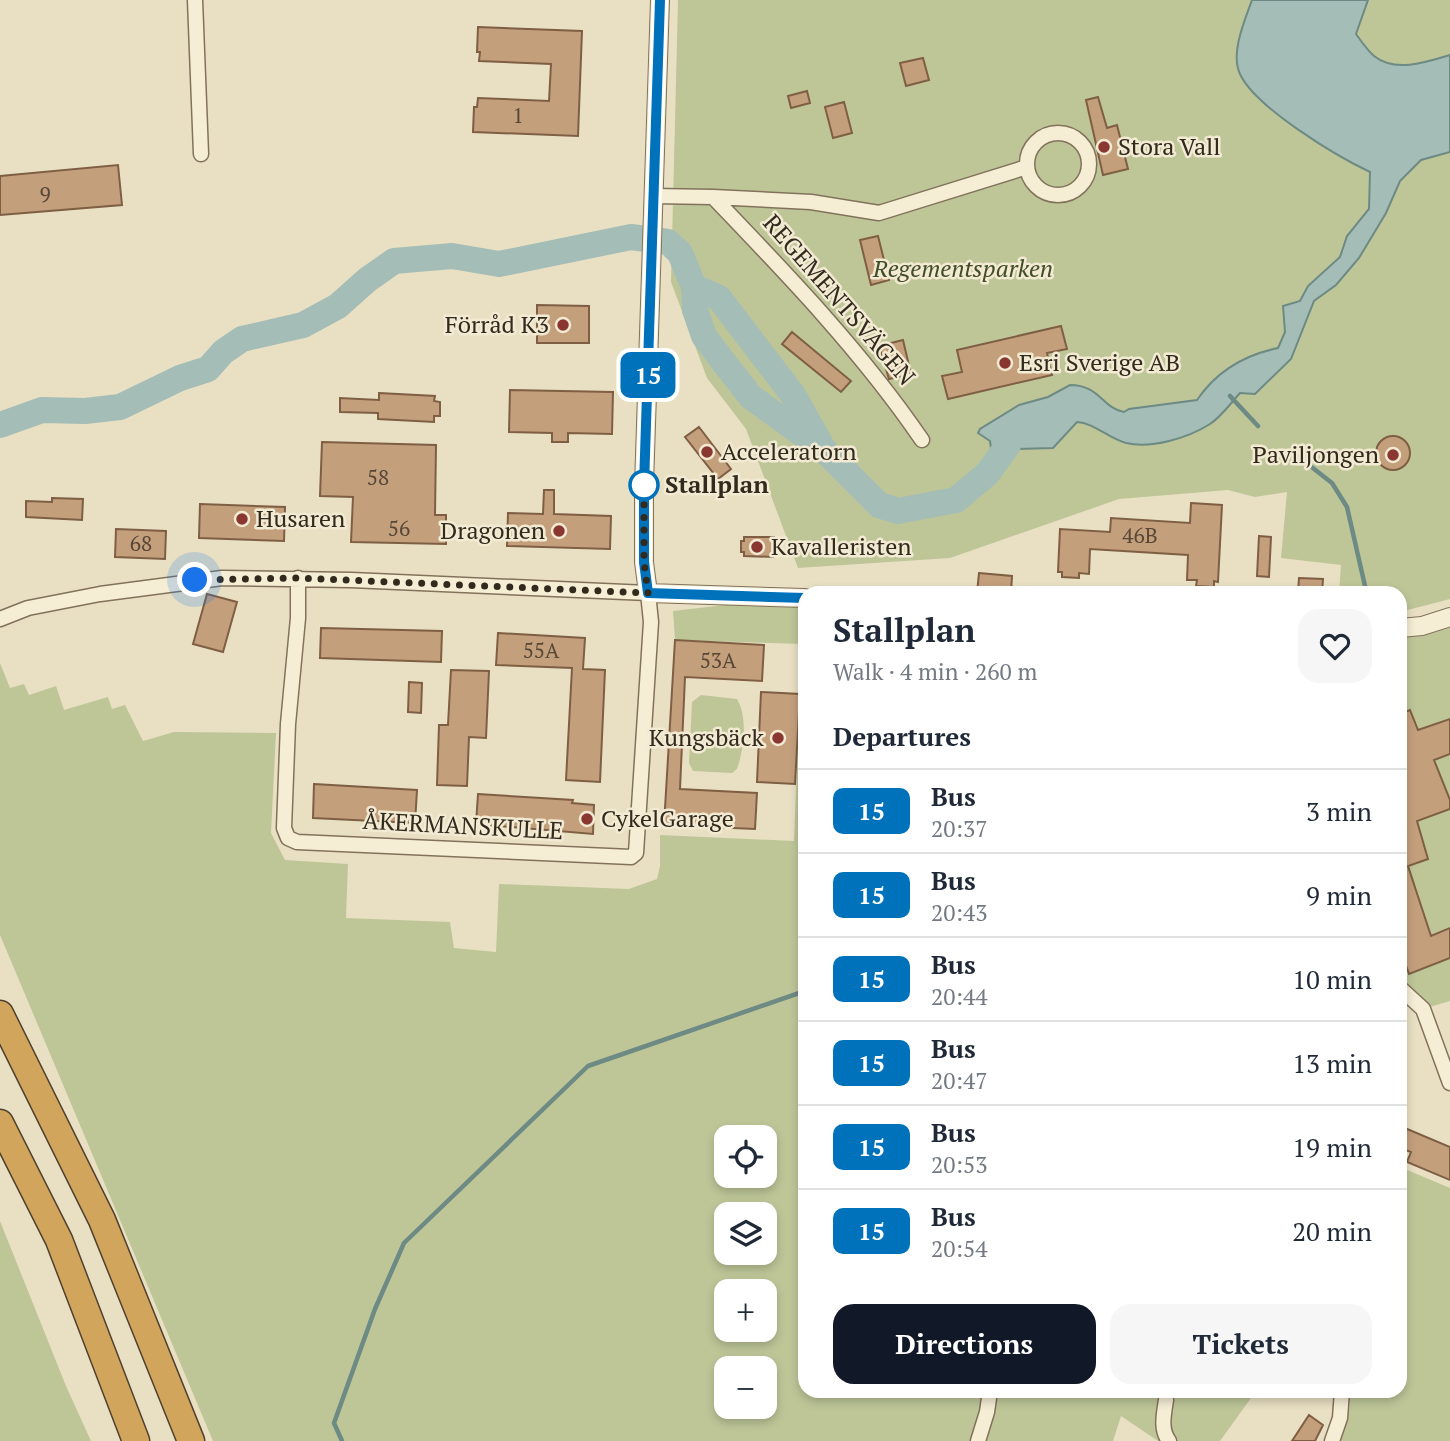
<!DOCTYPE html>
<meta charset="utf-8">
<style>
:root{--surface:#fff;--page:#f6f6f7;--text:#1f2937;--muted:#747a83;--line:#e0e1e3;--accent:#111827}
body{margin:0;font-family:"PT Serif",serif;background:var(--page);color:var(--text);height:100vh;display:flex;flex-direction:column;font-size:26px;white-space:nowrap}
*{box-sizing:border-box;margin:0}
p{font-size:23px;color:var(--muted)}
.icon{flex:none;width:38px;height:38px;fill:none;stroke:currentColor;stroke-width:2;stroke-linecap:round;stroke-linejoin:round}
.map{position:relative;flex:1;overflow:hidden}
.drawer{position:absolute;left:798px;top:586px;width:609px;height:812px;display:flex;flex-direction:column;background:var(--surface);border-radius:21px;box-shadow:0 4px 10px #0003}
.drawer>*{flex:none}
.badge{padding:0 14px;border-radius:10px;font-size:24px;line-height:46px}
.buttons{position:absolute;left:714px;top:1125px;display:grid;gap:14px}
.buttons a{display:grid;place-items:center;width:63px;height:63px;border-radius:14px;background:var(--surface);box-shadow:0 4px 10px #0003;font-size:35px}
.you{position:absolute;width:35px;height:35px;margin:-18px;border:5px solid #fff;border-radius:50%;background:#1a73e8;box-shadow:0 0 0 10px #1a73e833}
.map>.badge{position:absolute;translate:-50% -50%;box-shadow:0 0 0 4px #fff}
h2{padding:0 35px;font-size:26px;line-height:63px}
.round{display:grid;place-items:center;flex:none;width:74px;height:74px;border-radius:21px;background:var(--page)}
.headline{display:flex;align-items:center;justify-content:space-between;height:119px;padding:0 35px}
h1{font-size:33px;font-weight:700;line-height:52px}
.action{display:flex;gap:14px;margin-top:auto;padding:14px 35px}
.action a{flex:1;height:80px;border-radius:21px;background:var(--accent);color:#fff;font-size:28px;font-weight:700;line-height:80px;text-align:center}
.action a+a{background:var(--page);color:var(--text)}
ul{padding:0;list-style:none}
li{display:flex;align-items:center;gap:21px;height:84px;padding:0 35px;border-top:2px solid var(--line)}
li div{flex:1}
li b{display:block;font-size:26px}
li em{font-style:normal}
li .badge{min-width:77px;font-weight:700;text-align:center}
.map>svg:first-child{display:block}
</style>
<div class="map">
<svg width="1450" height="1441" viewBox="0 0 1450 1441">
<rect width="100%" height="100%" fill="#e9e0c3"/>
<path fill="#bec698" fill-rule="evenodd" d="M 678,0 L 1252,0 L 1238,39 L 1259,100 L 1346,160 L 1387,180 L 1400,181 L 1421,160 L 1450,152 L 1450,599 L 1400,612 L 1400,593 L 1339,593 L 1341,565 L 1281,558 L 1287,492 L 1255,497 L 1228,490 L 1119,499 L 950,558 L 798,568 L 746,429 L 707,378 L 671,282 Z
M 1368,0 L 1450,0 L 1450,55 C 1427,62 1395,73 1374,56 C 1367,50 1361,41 1356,34 Z
M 742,603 L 805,606 L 805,1391 L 1250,1391 L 1251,1398 L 1220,1441 L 1158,1441 L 1121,1416 L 1113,1441 L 213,1441 L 0,935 L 0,663 L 10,688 L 24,684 L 29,695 L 56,686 L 64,710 L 108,697 L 112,709 L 125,705 L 143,741 L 174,732 L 276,733 L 271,833 L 285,860 L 348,864 L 346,918 L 450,922 L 454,948 L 496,952 L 499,884 L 629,889 L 657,879 L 660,866 L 660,835 L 794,841 L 802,644 L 675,640 L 673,611 ZM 726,1138 L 765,1138 L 765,1176 L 726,1176 ZM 726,1214 L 765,1214 L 765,1253 L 726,1253 ZM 726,1292 L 765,1292 L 765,1330 L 726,1330 ZM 726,1368 L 765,1368 L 765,1407 L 726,1407 Z
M 1450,617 L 1450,1001 L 1423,1009 L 1400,988 L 1400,627 Z
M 701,695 L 737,699 C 748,717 744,749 737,769 L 732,773 L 693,771 L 689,763 L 692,702 Z
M 1400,1167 L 1450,1188 L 1450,1441 L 1337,1441 L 1348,1420 L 1351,1391 L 1400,1391 Z
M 0,1221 L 66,1386 L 91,1441 L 0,1441 Z"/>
<path fill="#a5bdb7" stroke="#6d8a84" stroke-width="2" d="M 1252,0 L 1368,0 L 1356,34 C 1361,41 1367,50 1374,56 C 1395,73 1427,62 1450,55 L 1450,152 L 1421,160 L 1400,181 L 1386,213 L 1359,258 L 1336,285 L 1314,301 L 1291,359 L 1255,394 L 1240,393 C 1231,403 1221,417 1210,424 C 1188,438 1151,449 1126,443 C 1108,438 1094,423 1077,422 L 1053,448 L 1017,449 L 1007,458 L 995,481 L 984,469 L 991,448 L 990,441 L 978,433 L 980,429 L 1019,405 L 1048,397 L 1070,385 C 1100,385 1102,408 1124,412 L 1129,409 L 1197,400 C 1216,372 1244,355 1278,348 L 1285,332 L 1283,306 L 1300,301 L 1308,286 L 1340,257 L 1347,236 L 1369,209 L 1370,172 C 1336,156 1255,107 1240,74 C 1230,53 1245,20 1252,0 Z"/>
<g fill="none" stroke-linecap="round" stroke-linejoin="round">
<path stroke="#6d8a84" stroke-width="4.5" d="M 1230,396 L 1258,426
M 1295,454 L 1332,483 L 1347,507 L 1365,586 L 1364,593
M 342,1441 L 334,1423 L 375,1309 L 404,1243 L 588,1066 L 805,991"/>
<path stroke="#a5bdb7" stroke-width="26" d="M 694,287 L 719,298 L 793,395 L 819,441
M 0,425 L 42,410 L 85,411 L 120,407 L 180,378 L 208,369 L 223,352 L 242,339 L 303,325 L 338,306 L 367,280 L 394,261 L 452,256 L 499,264 L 631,237 L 668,242 L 680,253 L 694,287 L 695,310 L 704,336 L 722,360 L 751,397 L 823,449 L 879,505 L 898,511 L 956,500 L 988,473 L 1008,445"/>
</g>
<path fill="#c49f7c" stroke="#7f5f44" stroke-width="2" d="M 478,27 L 582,31 L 578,136 L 473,132 L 474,107 L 477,107 L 478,98 L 549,101 L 551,64 L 479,61 L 480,52 L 477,52 Z
M 923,58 L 929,80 L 906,86 L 900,63 Z
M 807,91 L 810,103 L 791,108 L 788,96 Z
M 1098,97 L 1107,128 L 1117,125 L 1128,169 L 1103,175 L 1086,100 Z
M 844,102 L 852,133 L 833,138 L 825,107 Z
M 118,165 L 122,205 L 0,215 L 0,176 Z
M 878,236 L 889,280 L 871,285 L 860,240 Z
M 537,305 L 589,306 L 589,343 L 537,343 Z
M 1061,326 L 1067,349 L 1047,353 L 1052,375 L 948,399 L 942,376 L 962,372 L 957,350 Z
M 792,332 L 851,381 L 841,392 L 782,344 Z
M 903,340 L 911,374 L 889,379 L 879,346 Z
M 510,390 L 613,392 L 612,434 L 568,433 L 568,442 L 552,442 L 552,433 L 509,432 Z
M 379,393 L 435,396 L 434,401 L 440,402 L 440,416 L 434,416 L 434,422 L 378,419 L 378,413 L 340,412 L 340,398 L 379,400 Z
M 699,427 L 731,469 L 718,479 L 685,437 Z
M1376 453a17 17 0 1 1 34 0a17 17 0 1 1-34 0Z
M 322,442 L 436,445 L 435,515 L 446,515 L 446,544 L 351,542 L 353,497 L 320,496 Z
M 544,490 L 554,490 L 554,514 L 611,516 L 610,549 L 507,546 L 508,513 L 543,514 Z
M 52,498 L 83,499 L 82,520 L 26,517 L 26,501 L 52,502 Z
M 1191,503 L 1222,505 L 1218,582 L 1214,581 L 1214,587 L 1196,586 L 1197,580 L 1187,580 L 1188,555 L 1090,549 L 1089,574 L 1079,573 L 1079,578 L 1062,577 L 1062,572 L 1058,572 L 1060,529 L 1110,532 L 1111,518 L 1190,523 Z
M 200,504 L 285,507 L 284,541 L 199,538 Z
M 116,529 L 166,531 L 165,559 L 115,557 Z
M 1259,536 L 1271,537 L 1269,577 L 1257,576 Z
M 744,537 L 774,537 L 773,557 L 744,556 L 744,552 L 741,552 L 741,541 L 744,541 Z
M 979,573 L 1012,576 L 1011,593 L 977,593 Z
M 1299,578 L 1323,579 L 1322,593 L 1298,593 Z
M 207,594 L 237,602 L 223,652 L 193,644 Z
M 321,628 L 442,631 L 441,662 L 320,658 Z
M 498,633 L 585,638 L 583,669 L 605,670 L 600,782 L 566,780 L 572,668 L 496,665 Z
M 675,640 L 764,645 L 762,681 L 685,677 L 680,789 L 757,793 L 755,829 L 664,825 Z
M 451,670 L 489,671 L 486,738 L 469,737 L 467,786 L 437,785 L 439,725 L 448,725 Z
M 409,682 L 422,683 L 421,713 L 408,712 Z
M 761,692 L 800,694 L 795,784 L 757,782 Z
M 1410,710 L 1418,730 L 1450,719 L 1450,754 L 1434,760 L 1450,800 L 1450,809 L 1417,821 L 1428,859 L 1408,866 L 1431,936 L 1450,928 L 1450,958 L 1409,974 L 1400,948 L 1400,832 L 1406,830 L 1400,812 L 1400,714 Z
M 314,784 L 417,790 L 415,823 L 313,818 Z
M 478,794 L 573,800 L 572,803 L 594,805 L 593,834 L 476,824 Z
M 1400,1126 L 1450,1147 L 1450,1180 L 1407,1162 L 1411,1152 L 1400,1148 Z
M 1309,1415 L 1323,1425 L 1315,1441 L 1292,1441 Z"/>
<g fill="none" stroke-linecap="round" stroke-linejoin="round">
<defs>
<path id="minor" d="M 195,0 L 201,154
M1027 164a31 31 0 1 1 62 0a31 31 0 1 1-62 0Z
M 653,196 L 713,197 C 787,274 862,352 922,440
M 713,197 L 811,202 L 879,213 L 1027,167
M 0,619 L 28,608 L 100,594 L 222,578 L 351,580 L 648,593 L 651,622 L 636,853 L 631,857 L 297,842 L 288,838 L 284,828 L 288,724 L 298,618 L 298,578
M 1400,988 L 1423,1009 L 1450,1083
M 1166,1400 C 1164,1414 1160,1429 1169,1441
M 978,1441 L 987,1412 L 990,1391
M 1332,1441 L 1340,1418 L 1342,1391"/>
<path id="tertiary" d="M 660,0 L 644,485 L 644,562 L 648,593 L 805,598
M 1400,628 L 1422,626 L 1450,617"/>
<path id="motorway" d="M 0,1014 L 102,1220 L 191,1441
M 0,1123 L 59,1240 L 136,1441"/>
</defs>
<use href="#minor" stroke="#82725c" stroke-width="17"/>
<use href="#tertiary" stroke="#82725c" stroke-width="20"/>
<use href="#motorway" stroke="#504130" stroke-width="29"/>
<use href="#minor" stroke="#f5eed5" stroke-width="14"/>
<use href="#tertiary" stroke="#f5eed5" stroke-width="18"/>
<use href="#motorway" stroke="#d1a55b" stroke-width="26"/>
</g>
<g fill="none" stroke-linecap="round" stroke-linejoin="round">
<defs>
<path id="line" d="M 660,0 L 644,485 L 644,562 L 648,593 L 805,598"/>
</defs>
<use href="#line" stroke="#fff" stroke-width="16"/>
<use href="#line" stroke="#0072bc" stroke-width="10"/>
<path stroke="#332a1e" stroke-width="7" stroke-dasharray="0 12.6" d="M 195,580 L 298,578 L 648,593 L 644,562 L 644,485"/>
</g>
<g fill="#8b3731" stroke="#f2ead2" stroke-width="2.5">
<circle cx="1104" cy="147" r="7"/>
<circle cx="563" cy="325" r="7"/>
<circle cx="1005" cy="363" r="7"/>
<circle cx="707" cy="452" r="7"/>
<circle cx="1393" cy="455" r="7"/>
<circle cx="242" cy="519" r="7"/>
<circle cx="559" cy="531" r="7"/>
<circle cx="757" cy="547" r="7"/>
<circle cx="778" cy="738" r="7"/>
<circle cx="587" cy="819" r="7"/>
</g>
<circle fill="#fff" stroke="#0072bc" stroke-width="3.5" cx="644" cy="485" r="14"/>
<g text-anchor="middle" stroke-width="5" stroke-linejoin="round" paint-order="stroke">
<g font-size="21" fill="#574736">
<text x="518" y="123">1</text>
<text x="45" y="202">9</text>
<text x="378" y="485">58</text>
<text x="399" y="536">56</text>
<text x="1140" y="543">46B</text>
<text x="141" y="551">68</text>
<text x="541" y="658">55A</text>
<text x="718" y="668">53A</text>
</g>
<g font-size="24" fill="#332a1e" stroke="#f2ead2" text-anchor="start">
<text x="1118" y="155">Stora Vall</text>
<text x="549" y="333" text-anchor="end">Förråd K3</text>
<text x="1019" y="371">Esri Sverige AB</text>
<text x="721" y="460">Acceleratorn</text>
<text x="1379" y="463" text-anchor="end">Paviljongen</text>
<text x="256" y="527">Husaren</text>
<text x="545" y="539" text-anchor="end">Dragonen</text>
<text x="771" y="555">Kavalleristen</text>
<text x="764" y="746" text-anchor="end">Kungsbäck</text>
<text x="601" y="827">CykelGarage</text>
</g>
<g font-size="24" font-style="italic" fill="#414e27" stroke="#f2ead2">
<text x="963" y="277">Regementsparken</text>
</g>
<g font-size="24" fill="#332a1e" stroke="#f2ead2">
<text transform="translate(839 300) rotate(49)" y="8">REGEMENTSVÄGEN</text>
<text transform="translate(463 826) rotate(3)" y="8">ÅKERMANSKULLE</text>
</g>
<g font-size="24" font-weight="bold" fill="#332a1e" stroke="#f2ead2" text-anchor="start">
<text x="665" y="493">Stallplan</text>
</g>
</g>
</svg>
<div class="buttons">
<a><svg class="icon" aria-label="locate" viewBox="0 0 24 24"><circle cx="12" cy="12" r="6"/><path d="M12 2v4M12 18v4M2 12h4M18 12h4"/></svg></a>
<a><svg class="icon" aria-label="layers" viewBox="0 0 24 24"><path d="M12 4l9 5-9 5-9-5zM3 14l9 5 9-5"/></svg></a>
<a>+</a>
<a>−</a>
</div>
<div class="you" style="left:195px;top:580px"></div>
<b class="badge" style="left:648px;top:375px;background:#0072bc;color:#fff">15</b>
<section class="drawer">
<div class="headline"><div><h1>Stallplan</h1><p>Walk · 4 min · 260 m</p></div><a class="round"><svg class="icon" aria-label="heart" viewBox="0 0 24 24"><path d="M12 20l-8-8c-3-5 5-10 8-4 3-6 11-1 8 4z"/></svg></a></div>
<h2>Departures</h2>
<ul>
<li><span class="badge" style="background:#0072bc;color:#fff">15</span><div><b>Bus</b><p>20:37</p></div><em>3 min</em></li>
<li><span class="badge" style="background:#0072bc;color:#fff">15</span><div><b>Bus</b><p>20:43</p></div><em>9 min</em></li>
<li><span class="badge" style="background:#0072bc;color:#fff">15</span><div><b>Bus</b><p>20:44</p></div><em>10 min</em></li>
<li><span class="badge" style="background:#0072bc;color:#fff">15</span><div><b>Bus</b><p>20:47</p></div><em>13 min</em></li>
<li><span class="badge" style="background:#0072bc;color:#fff">15</span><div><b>Bus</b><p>20:53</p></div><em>19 min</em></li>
<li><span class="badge" style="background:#0072bc;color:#fff">15</span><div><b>Bus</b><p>20:54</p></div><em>20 min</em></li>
</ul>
<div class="action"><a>Directions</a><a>Tickets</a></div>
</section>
</div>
